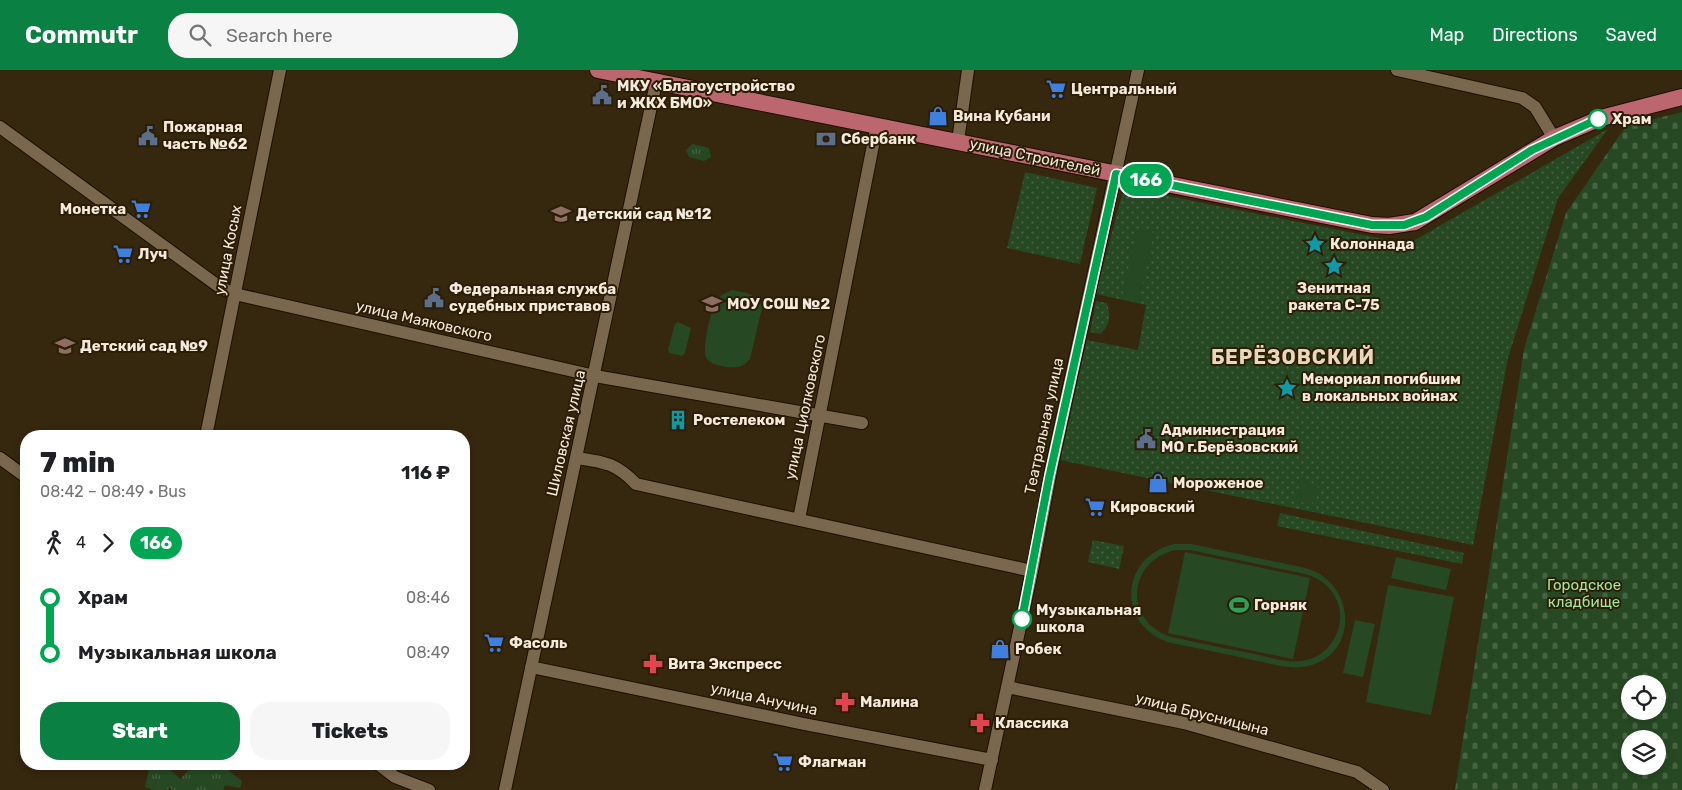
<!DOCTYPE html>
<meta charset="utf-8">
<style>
:root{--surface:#fff;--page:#f6f6f6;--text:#202124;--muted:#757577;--accent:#0b8043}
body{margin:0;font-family:Rubik,sans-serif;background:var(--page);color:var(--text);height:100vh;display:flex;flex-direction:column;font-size:19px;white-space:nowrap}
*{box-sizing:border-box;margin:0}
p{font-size:16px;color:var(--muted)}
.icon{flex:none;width:28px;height:28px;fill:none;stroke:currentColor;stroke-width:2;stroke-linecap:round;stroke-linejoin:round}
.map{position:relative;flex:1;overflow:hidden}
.side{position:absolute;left:20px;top:360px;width:450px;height:340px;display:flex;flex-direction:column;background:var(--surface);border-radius:20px;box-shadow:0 2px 8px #0003}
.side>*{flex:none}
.badge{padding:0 10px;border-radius:16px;font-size:18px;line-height:32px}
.controls{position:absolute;left:1621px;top:605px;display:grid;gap:10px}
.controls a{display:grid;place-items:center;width:45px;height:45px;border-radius:50%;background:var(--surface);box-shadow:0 2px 8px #0003;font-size:25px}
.map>.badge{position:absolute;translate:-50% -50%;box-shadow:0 0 0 2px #fff}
.legs{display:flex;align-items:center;gap:8px;height:55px;padding:0 20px;font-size:16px}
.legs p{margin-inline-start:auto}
.head{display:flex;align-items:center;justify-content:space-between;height:85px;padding:0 20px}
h1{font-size:28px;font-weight:800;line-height:38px}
.action{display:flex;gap:10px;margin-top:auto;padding:10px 20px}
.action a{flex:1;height:58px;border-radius:20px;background:var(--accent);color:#fff;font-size:20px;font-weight:800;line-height:58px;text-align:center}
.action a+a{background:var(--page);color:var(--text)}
ul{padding:0 20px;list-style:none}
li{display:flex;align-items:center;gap:18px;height:55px;font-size:19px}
li i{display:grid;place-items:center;width:8px;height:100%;margin:0 6px;background:currentColor}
li i::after{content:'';width:12px;height:12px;margin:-6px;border:4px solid;border-radius:50%;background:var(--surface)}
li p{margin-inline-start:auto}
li:first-child i{background:linear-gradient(#0000 50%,currentColor 0)}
li:last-child i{background:linear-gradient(currentColor 50%,#0000 0)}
header{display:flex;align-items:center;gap:30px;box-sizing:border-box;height:70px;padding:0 25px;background:var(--accent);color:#fff}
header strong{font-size:24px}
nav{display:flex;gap:28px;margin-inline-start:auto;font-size:18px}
.search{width:350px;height:45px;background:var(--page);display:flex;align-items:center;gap:12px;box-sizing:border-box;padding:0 18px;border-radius:20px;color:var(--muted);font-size:19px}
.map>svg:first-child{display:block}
</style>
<header>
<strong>Commutr</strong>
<div class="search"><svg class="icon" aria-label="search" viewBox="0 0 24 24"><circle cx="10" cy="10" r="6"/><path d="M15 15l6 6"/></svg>Search here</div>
<nav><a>Map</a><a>Directions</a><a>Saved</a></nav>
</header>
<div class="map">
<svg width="1682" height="720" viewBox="0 0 1682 720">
<defs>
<pattern id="grass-tufts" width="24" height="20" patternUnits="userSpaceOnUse" patternTransform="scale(1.25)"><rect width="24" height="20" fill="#264923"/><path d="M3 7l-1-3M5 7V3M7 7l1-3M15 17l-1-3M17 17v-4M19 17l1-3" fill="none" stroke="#466342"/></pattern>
<pattern id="cemetery-stones" width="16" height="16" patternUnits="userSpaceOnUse" patternTransform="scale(1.25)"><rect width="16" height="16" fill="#264923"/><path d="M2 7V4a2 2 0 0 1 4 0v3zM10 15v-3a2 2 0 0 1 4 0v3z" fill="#466342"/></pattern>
<pattern id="park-dots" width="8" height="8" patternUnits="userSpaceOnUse" patternTransform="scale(1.25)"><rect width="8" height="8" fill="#264923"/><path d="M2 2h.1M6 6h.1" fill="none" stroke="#466342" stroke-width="1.8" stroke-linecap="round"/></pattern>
</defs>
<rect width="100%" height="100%" fill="#36270f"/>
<path fill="url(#grass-tufts)" d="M 692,74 L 709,78 L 711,87 L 704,91 L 689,87 L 686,80 Z
M 150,694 L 164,694 L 180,709 L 193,696 L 192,694 L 220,694 L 242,711 L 240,718 L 225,715 L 223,720 L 172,720 L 170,717 L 167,720 L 153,720 L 145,717 Z"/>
<path fill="url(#cemetery-stones)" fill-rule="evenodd" d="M 1682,42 L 1682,720 L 1455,720 L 1524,279 L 1566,143 L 1626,56 ZM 1630,614 L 1658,614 L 1658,641 L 1630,641 ZM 1630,669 L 1658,669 L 1658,696 L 1630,696 Z"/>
<path fill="url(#park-dots)" d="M 1608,59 L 1558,128 L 1508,288 L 1473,475 L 1060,390 L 1087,270 L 1138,280 L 1146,235 L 1096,224 L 1122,124 L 1139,120 L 1408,174 Z
M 1025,102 L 1097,118 L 1080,194 L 1007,178 Z
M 1096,231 L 1107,233 C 1111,245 1110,256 1100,264 L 1090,262 Z
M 1280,443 L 1464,483 L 1462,494 L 1277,456 Z
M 1093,470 L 1124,476 L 1119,499 L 1088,492 Z"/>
<path fill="#264923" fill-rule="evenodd" d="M 1137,159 L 1154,163 L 1139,231 L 1122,227 Z
M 732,220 C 745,223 758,223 762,238 L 750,289 C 742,298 737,298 726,297 C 719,295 710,295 706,287 C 702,279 711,239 716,231 C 720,225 725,223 732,220 Z
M 678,252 L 691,258 L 685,283 L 682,286 L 670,283 L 668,280 L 675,254 Z
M 1301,411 L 1316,414 L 1319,420 L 1315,432 L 1307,434 L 1295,430 Z
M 1174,474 L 1191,474 L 1306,498 C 1359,514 1359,590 1302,597 C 1286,599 1269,593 1253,590 C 1226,584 1198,578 1171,573 C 1116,557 1119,487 1174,474 ZM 1175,480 L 1190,480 L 1305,504 C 1321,508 1334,519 1339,536 C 1345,562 1327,589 1300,591 C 1285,593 1269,587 1255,584 C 1227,579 1200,573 1172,567 C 1124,553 1126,492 1175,480 Z
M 1185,482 L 1310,508 L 1293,589 L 1168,563 Z
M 1396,487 L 1451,499 L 1446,520 L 1391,508 Z
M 1388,515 L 1454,527 L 1431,645 L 1366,632 Z
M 1355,550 L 1375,554 L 1363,607 L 1343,603 Z"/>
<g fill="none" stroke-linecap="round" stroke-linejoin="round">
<defs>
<path id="minor" d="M 1397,0 L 1522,28 L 1535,37 L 1554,68
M 0,57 L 221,218 L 235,224 L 595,306 L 862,353
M 958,71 L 968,0
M 206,366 L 280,0
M 0,388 L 26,407
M 577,388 C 604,392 616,393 636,414 L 1032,501
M 799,449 L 877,55
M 531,597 L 804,654 L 992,690
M 1007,617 L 1184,653 L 1357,702 L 1383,720
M 378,694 L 395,707 L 429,720
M 505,720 L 656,13
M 985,720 L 1032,501 L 1052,395 L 1138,0"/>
<path id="major" d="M 598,0 L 1372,155 L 1389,156 L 1415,152 L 1554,68 L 1601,48 L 1682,27"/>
</defs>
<use href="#minor" stroke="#1d0f00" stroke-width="14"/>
<use href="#major" stroke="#1d0f00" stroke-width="18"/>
<use href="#minor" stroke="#79684e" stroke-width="12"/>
<use href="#major" stroke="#bc6670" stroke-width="16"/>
</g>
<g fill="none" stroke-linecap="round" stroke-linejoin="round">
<defs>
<path id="line-1" d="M 1022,549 L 1049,408 L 1116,104 L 1372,155 L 1404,155 L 1426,147 L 1532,80 L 1598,49"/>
</defs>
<use href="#line-1" stroke="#fff" stroke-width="11"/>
<use href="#line-1" stroke="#00a651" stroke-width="8"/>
</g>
<defs>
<symbol id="supermarket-bare" viewBox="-9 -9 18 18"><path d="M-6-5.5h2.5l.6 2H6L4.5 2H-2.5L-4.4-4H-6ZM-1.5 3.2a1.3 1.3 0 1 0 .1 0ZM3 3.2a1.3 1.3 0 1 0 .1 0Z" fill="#3f7fe0" stroke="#2c1d06" stroke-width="2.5" paint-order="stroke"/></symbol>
<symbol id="civic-bare" viewBox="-9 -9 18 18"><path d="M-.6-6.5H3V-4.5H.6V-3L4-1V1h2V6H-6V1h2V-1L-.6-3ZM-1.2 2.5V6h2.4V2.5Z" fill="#5c6f8a" stroke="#2c1d06" stroke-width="2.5" paint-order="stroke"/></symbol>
<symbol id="shop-bare" viewBox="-9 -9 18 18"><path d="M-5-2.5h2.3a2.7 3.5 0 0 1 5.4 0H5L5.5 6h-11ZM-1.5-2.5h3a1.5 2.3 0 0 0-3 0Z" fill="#3f7fe0" stroke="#2c1d06" stroke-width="2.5" paint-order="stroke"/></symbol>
<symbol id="bank-bare" viewBox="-9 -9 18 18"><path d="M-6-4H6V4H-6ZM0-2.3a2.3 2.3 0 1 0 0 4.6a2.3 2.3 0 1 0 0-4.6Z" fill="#5c6f8a" stroke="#2c1d06" stroke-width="2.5" paint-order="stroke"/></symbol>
<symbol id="school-bare" viewBox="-9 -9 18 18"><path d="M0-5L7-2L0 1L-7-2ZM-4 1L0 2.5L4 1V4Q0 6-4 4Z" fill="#8d6e63" stroke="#2c1d06" stroke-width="2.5" paint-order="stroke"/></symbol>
<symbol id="sight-bare" viewBox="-9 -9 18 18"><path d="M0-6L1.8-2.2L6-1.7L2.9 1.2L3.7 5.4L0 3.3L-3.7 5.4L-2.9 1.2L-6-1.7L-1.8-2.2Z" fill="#0f9aa8" stroke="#2c1d06" stroke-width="2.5" paint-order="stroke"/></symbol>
<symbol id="building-bare" viewBox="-9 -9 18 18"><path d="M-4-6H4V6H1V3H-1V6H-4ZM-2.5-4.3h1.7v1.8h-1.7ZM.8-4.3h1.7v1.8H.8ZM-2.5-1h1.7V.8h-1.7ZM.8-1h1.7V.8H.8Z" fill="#0f9aa8" stroke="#2c1d06" stroke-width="2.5" paint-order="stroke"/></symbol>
<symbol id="stadium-bare" viewBox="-9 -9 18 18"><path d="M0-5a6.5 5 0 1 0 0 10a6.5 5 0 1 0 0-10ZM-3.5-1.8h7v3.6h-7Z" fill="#2e9e5b" stroke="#2c1d06" stroke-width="2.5" paint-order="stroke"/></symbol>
<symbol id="pharmacy-bare" viewBox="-9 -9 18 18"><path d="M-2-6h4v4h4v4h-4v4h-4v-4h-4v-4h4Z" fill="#e0444e" stroke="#2c1d06" stroke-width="2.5" paint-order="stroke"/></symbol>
</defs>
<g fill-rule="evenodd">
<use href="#supermarket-bare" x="1042" y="5" width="28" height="28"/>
<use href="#civic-bare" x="588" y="11" width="28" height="28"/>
<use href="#shop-bare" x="924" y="32" width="28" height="28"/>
<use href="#civic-bare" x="134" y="52" width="28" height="28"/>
<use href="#bank-bare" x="812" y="55" width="28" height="28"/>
<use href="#supermarket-bare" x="127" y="125" width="28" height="28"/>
<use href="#school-bare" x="547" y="130" width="28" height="28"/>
<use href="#sight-bare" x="1301" y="160" width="28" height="28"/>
<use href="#supermarket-bare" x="109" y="170" width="28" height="28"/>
<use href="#sight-bare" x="1320" y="182" width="28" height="28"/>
<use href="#civic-bare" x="420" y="214" width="28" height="28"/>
<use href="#school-bare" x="698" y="220" width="28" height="28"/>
<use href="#school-bare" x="51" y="262" width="28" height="28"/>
<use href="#sight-bare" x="1273" y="304" width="28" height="28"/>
<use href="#building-bare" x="664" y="336" width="28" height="28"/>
<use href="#civic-bare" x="1132" y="355" width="28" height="28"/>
<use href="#shop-bare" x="1144" y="399" width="28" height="28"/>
<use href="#supermarket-bare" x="1081" y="423" width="28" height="28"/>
<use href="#stadium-bare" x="1225" y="521" width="28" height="28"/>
<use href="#supermarket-bare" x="480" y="559" width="28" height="28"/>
<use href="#shop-bare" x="986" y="565" width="28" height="28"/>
<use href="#pharmacy-bare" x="639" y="580" width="28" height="28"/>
<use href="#pharmacy-bare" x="831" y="618" width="28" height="28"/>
<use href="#pharmacy-bare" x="966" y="639" width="28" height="28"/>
<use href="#supermarket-bare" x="769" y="678" width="28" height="28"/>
</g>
<g fill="#fff" stroke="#00a651" stroke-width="2.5">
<circle cx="1598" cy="49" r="9"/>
<circle cx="1022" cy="549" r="9"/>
</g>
<g text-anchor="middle" stroke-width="4" stroke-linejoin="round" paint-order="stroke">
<g font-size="15" font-weight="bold" fill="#f4eadc" stroke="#2c1d06" text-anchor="start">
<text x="617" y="21">МКУ «Благоустройство<tspan x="617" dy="17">и ЖКХ БМО»</tspan></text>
<text x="1071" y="24">Центральный</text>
<text x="953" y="51">Вина Кубани</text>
<text x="163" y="62">Пожарная<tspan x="163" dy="17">часть №62</tspan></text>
<text x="841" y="74">Сбербанк</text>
<text x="126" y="144" text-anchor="end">Монетка</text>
<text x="576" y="149">Детский сад №12</text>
<text x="1330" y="179">Колоннада</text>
<text x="138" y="189">Луч</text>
<text x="1334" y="223" text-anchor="middle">Зенитная<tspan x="1334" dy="17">ракета С-75</tspan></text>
<text x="449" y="224">Федеральная служба<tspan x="449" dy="17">судебных приставов</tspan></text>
<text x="727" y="239">МОУ СОШ №2</text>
<text x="80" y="281">Детский сад №9</text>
<text x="1302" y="314">Мемориал погибшим<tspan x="1302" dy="17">в локальных войнах</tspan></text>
<text x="693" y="355">Ростелеком</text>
<text x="1161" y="365">Администрация<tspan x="1161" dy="17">МО г.Берёзовский</tspan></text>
<text x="1173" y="418">Мороженое</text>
<text x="1110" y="442">Кировский</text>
<text x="1254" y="540">Горняк</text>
<text x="509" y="578">Фасоль</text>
<text x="1015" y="584">Робек</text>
<text x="668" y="599">Вита Экспресс</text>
<text x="860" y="637">Малина</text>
<text x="995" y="658">Классика</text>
<text x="798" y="697">Флагман</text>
</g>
<g font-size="15" font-weight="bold" fill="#f4eadc" stroke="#2c1d06" text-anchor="start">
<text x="1612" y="54">Храм</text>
<text x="1036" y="545">Музыкальная<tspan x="1036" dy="17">школа</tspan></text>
</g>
<g font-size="15" fill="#f4eadc" stroke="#2c1d06">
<text transform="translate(1035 87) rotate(12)" y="5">улица Строителей</text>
<text transform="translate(228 180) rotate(-79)" y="5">улица Косых</text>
<text transform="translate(424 251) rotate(13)" y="5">улица Маяковского</text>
<text transform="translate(805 337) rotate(-78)" y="5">улица Циолковского</text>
<text transform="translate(1044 356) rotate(-78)" y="5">Театральная улица</text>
<text transform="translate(566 363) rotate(-77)" y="5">Шиловская улица</text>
<text transform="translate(764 629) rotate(12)" y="5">улица Анучина</text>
<text transform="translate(1202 644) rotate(14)" y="5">улица Брусницына</text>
</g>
<g font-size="15" fill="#9eea97" stroke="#2c1d06">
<text x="1584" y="520">Городское<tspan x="1584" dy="17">кладбище</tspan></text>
</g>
<g font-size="20" font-weight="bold" letter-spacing="1" fill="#ead6ba" stroke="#2c1d06">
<text x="1293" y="294">БЕРЁЗОВСКИЙ</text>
</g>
</g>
</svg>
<div class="controls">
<a><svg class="icon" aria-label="locate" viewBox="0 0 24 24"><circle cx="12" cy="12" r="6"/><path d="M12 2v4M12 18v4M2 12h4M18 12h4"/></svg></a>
<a><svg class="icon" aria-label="layers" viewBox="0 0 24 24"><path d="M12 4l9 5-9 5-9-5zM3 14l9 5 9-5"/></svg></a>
</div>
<b class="badge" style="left:1146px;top:110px;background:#00a651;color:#fff">166</b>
<section class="side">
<div class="head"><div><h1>7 min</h1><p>08:42 – 08:49 · Bus</p></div><b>116 ₽</b></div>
<div class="legs"><svg class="icon" aria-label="walk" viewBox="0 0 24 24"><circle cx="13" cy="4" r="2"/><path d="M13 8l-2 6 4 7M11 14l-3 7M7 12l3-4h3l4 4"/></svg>4<svg class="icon" aria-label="forward" viewBox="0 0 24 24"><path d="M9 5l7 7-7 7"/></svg><b class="badge" style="background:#00a651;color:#fff">166</b></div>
<ul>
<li><i style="color:#00a651"></i><b>Храм</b><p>08:46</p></li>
<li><i style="color:#00a651"></i><b>Музыкальная школа</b><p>08:49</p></li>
</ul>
<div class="action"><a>Start</a><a>Tickets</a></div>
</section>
</div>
